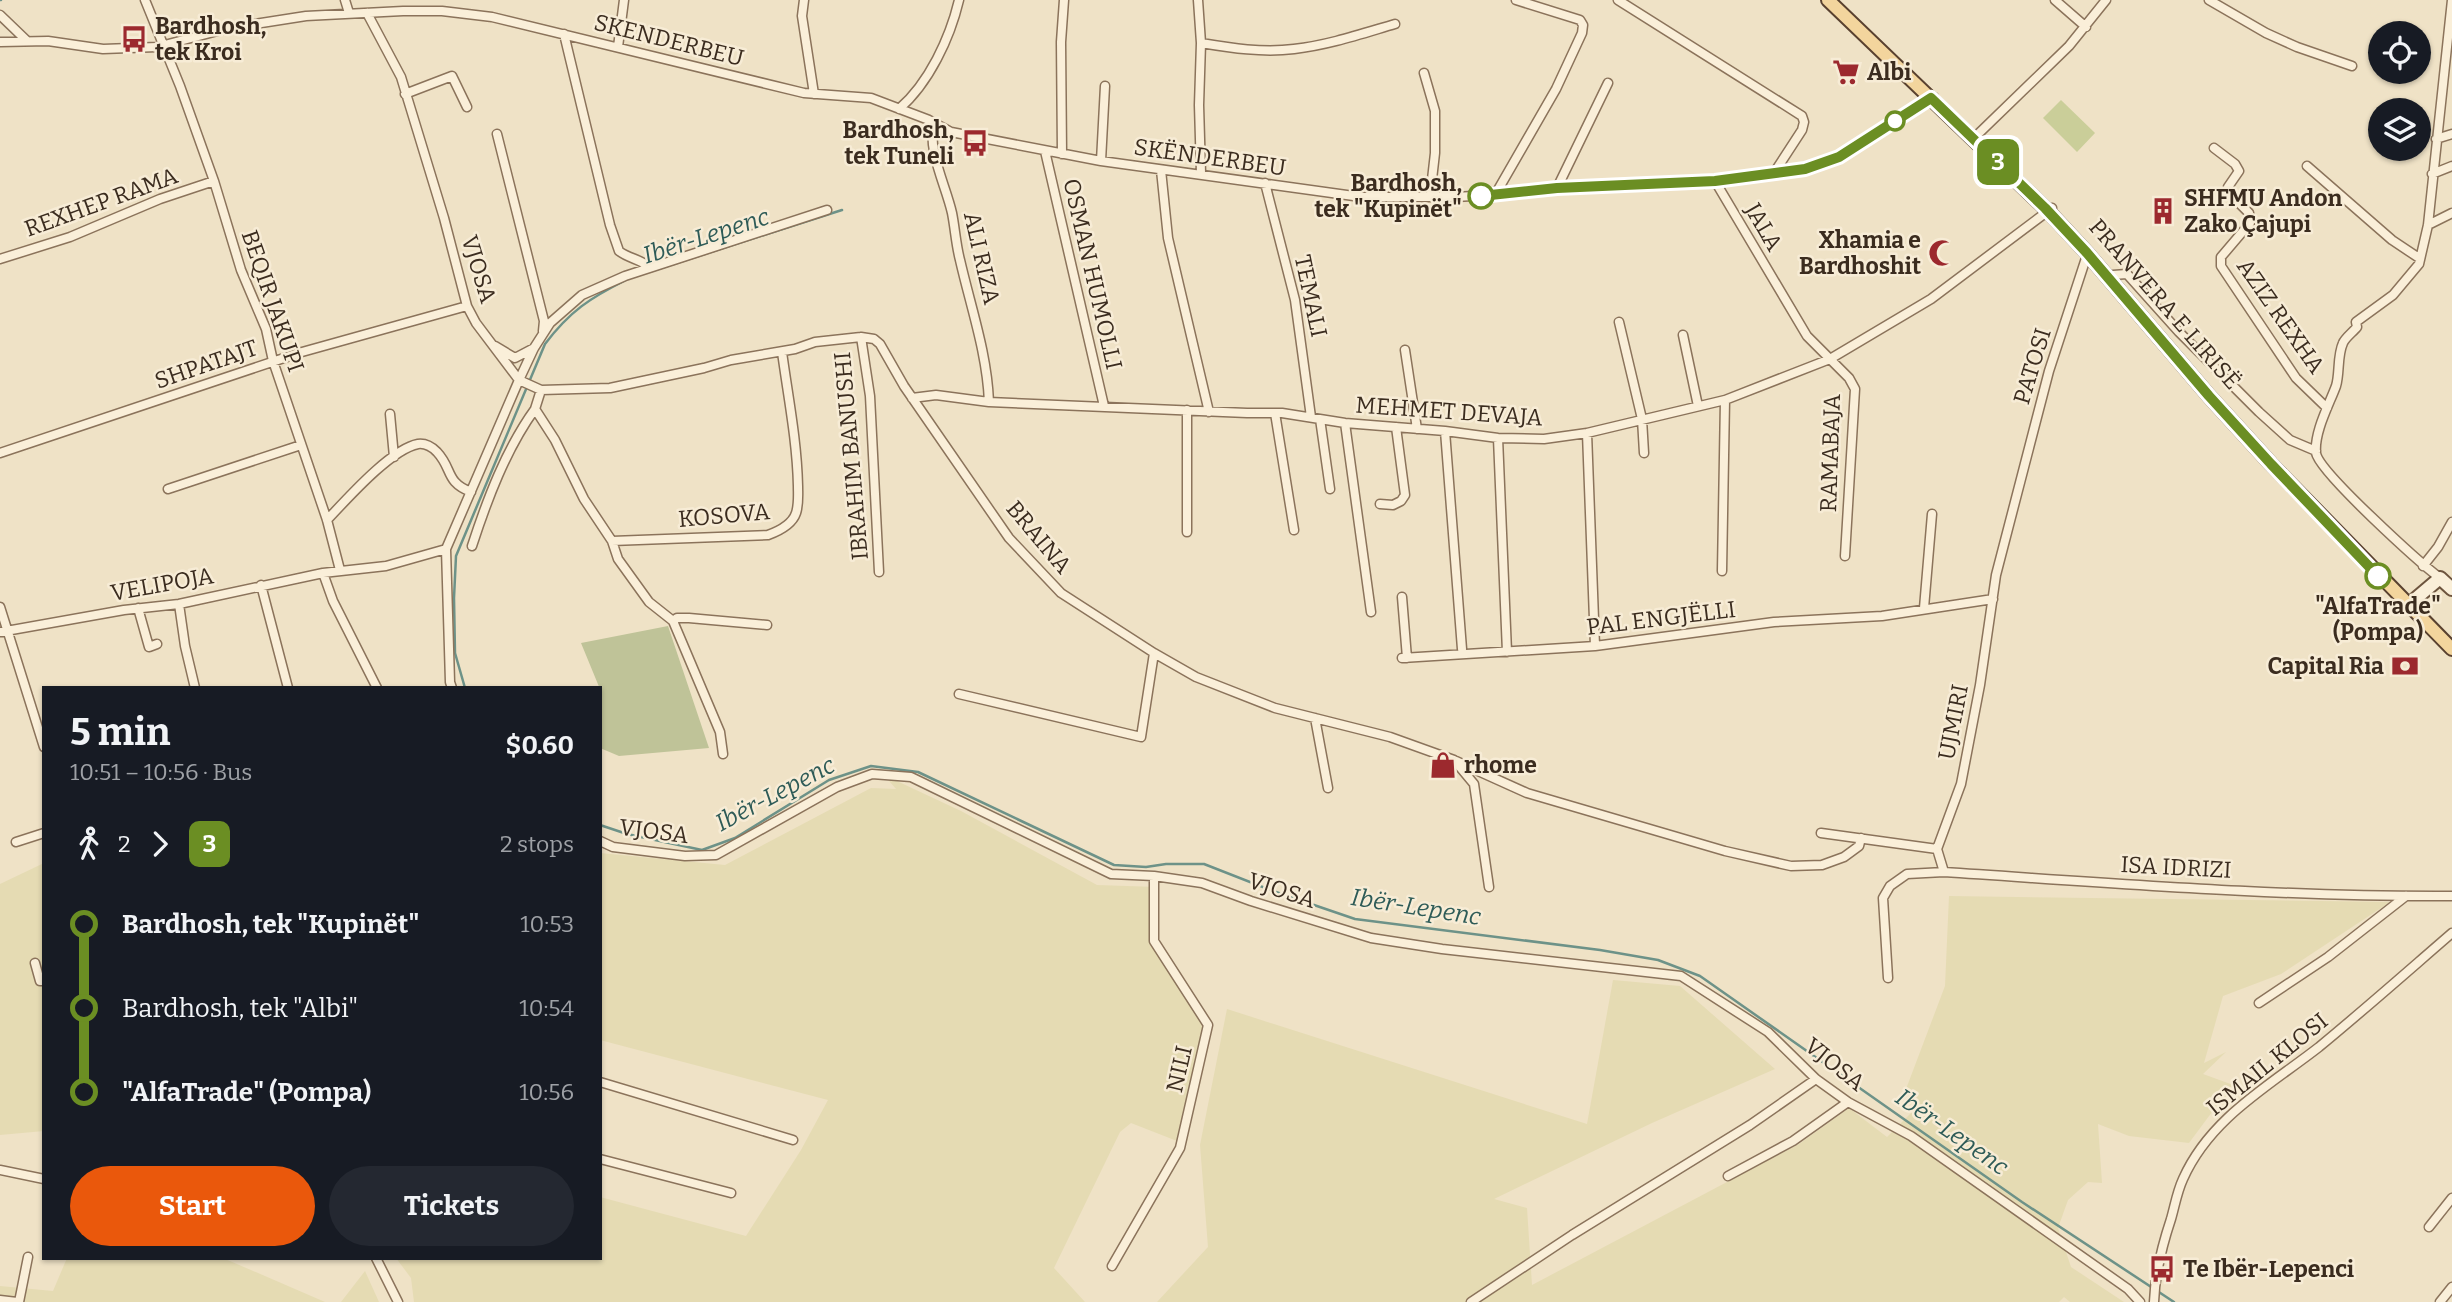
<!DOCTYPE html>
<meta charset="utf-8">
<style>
:root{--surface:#171b24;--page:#242831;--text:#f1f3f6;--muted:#9ea1a6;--accent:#ea580c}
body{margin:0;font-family:Bitter,serif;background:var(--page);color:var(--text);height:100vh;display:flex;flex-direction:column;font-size:26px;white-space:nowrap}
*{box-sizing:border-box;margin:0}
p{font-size:23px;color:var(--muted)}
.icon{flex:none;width:38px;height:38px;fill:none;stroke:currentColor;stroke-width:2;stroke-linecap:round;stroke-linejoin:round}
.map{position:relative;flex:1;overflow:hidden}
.panel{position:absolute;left:42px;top:686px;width:560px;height:574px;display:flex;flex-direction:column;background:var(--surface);border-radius:0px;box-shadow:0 2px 5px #0004}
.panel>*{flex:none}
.badge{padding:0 14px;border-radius:10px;font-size:24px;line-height:46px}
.tools{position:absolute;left:2368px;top:21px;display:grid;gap:14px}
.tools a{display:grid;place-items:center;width:63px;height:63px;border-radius:50%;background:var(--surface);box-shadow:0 2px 5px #0004;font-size:35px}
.map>.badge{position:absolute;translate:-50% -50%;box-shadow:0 0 0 4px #fff}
.legs{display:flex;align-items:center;gap:10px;height:77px;padding:0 28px;font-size:23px}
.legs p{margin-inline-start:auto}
.overview{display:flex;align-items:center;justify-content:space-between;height:119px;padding:0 28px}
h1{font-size:38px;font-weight:700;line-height:52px}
.action{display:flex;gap:14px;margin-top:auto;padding:14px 28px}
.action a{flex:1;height:80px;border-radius:42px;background:var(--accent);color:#fff;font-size:28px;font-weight:700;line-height:80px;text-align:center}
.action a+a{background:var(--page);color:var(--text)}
ul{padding:0 28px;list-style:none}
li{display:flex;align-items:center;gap:24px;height:84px;font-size:26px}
li i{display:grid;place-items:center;width:10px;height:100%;margin:0 9px;background:currentColor}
li i::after{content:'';width:18px;height:18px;margin:-9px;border:5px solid;border-radius:50%;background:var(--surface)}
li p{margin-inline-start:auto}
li:first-child i{background:linear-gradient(#0000 50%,currentColor 0)}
li:last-child i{background:linear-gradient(currentColor 50%,#0000 0)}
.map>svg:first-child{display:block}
</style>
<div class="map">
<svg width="2452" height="1302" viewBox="0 0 2452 1302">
<rect width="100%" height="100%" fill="#efe2c6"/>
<path fill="#e5dbb3" d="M 884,775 L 961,811 L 1097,885 L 1157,887 L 1154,941 L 1204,1025 L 1190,1094 L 1177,1141 L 1131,1123 L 1120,1132 L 1054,1268 L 1085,1302 L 414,1302 L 411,1278 L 396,1258 L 600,1258 L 600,1197 L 746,1236 L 801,1150 L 828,1100 L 600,1040 L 600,853 L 725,865 L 871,788 L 896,789 Z
M 44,863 L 44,1131 L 0,1135 L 0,884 Z
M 1949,896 L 2390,902 L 2281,974 L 2223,996 L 2204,1063 L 2226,1052 L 2203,1074 L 2236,1086 L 2218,1104 L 2189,1143 L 2129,1136 L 2098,1124 L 2102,1183 L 2088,1182 L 2068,1200 L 2058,1228 L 2071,1267 L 2124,1302 L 2070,1302 L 2064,1297 L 2059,1302 L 1157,1302 L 1208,1247 L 1200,1145 L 1227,1009 L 1587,1124 L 1613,980 L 1680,986 L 1775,1069 L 1652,1123 L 1494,1199 L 1527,1208 L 1532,1285 L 1799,1144 L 1849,1108 L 1887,1137 L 1914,1110 L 1906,1089 L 1945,986 Z
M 67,1258 L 223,1258 L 325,1302 L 0,1302 L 0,1286 L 53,1291 Z
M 365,1271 L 379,1302 L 341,1302 Z"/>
<path fill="#cace99" d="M 2061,100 L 2095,133 L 2077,152 L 2043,118 Z"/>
<path fill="#bfc398" d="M 668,626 L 709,748 L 619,756 L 600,748 L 602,694 L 581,643 Z"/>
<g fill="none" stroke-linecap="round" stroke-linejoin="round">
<path stroke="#6d9288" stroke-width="2.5" d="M 0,0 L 1,0
M 652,271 L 842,210
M 465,688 L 455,653 L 454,598 L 456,556 L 545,344 C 570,311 590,298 626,280
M 600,825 L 627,834 L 702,850 L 735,838 L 829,780 L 871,766 L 918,772 L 1114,865 L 1146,867 L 1166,864 L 1204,864 L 1273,891 L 1355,919 L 1600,950 L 1658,960 L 1700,976 L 2022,1202 L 2174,1302"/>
<defs>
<path id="street" d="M 145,0 L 180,86 L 214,181 L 241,270 L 266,329 L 273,361 L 327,520 L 340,570
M 345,0 L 349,13
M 804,0 L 802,16 L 814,94
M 1198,0 L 1201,43 L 1199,105 L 1201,173
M 1618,0 L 1802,116 L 1804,122 L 1802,130 L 1774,173
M 2055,0 L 2086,27
M 2209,0 L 2266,33 L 2297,47 L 2352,66
M 367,13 L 401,77 L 444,218 L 467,306 L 476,323 L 519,380 L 541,390 L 610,388 L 704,368 L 731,360 L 795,349 L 815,342 L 861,337 L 874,339 L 880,344 L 904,386 L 1009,538 L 1061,593 L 1154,653 L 1196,677 L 1275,708 L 1390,737 L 1454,760 L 1474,784 L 1489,887
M 0,15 L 26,40
M 564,34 L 610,225 L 619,251 C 629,259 641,259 649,267
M 0,42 L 48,41 L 103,49 L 157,47 L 229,28 L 306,16 L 403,11 L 442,11 L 492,17 L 804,93 L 871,98 L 929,120 L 951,132 L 1101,161 L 1361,197 L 1455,197 L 1509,194 L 1557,188 L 1715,181 L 1805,169 L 1839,157 L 1934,97
M 1201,43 C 1231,48 1263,53 1294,49 C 1329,45 1361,34 1395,24
M 618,47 L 624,0
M 1424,73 L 1435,111 L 1435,153 L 1430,197
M 405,94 L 452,76 L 467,107
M 899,109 C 929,83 950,38 959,0
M 934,124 C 927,150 946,186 952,213 C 955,228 956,245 960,260 C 971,308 987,353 989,402
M 497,134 L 544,321 L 543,331
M 1974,138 L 2069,46 L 2106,0
M 2436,139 L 2452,134
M 2214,148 L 2235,164 L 2239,171 L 2228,187 L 2229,193 L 2249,213 L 2250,223 L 2221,257 L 2221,266 L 2296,378 L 2327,408
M 1045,151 L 1104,406
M 1062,154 L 1061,42 L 1064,0
M 1101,161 L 1105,86
M 2307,166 L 2392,240 L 2419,258
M 1161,170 L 1168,238 L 1209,412
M 2432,174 L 2452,166
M 1715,181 L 1807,336 L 1849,378 L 1855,389 L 1845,556
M 1265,183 L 1295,300 L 1311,417
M 1557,188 L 1608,83
M 1495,195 L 1556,89 L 1582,33 L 1583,25 L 1580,20 L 1516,0
M 2428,225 L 2452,213
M 0,259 L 70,237 L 160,199 L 214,181
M 2113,275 L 2127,274 L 2179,332 L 2259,412 L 2290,440 L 2316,451
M 1619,322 L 1642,419 L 1644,453
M 1683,335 L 1698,406
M 861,337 L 870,396 L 879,572
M 495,346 L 515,358 L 534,348
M 1405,350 L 1417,429
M 541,390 L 535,409 L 555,440 L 584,499 L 612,541 L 618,559 L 649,602 L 673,621 L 720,732 L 723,754
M 912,398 L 936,395 L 989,402 L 1247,413 L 1282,413 L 1345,423 L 1445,431 L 1498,438 L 1544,439 L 1587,433 L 1725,400 L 1830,359 L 1931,299 L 2052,208
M 1187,410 L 1187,532
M 1275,413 L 1294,530
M 390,414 L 394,457
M 1320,419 L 1330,489
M 1345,423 L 1371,612
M 1445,431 L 1462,649
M 1587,433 L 1595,646
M 1498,438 L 1507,652
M 0,453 L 302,352 L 467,306
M 168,489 L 301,445
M 1380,504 L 1393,505 L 1401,501 L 1405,495 L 1396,427
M 327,520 C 347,499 391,449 418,444 C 426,443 432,447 437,452 C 453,469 445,482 471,492
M 612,541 L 768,535 C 779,531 792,525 796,513 C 799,504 798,494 798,486 C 797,441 788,396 782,352
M 472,546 C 487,500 506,449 535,409
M 2423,566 L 2438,547 L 2452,522
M 1722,571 L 1725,400
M 323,573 L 333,601 L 377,688
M 2440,578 C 2420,563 2319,472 2316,453 C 2314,432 2329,405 2336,386 C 2340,373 2337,356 2343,343 C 2345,338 2353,332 2357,327 L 2356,322 L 2393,295 L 2419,264 L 2428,225 L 2452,0
M 261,585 L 288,688
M 1402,597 L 1407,658
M 179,604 L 185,646 L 195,688
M 0,607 L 44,747
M 138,608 L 149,647 L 157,644
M 1924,608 L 1932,514
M 673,621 L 677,618 L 689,618 L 767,625
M 0,632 L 124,610 L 179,604 L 323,573 L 386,566 L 446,549
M 1402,658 L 1595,646 L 1774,622 L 1882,616 L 1993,599
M 452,688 L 450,682 L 446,549 L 519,380 L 534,348 L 550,323 L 582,295 L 625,276 L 827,210
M 959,694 L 1141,737 L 1154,653
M 1315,718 L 1328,788
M 1456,761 L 1527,793 L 1725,851 L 1791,866 L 1822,865 L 1844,857 L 1859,846 L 1861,838
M 1821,833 L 1937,849
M 600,841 L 613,847 L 685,856 L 716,855 L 837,787 L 872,774 L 911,777 L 1111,874 L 1154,876 L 1202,883 L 1251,901 L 1371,938 L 1442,949 L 1681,976 L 1768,1032 L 1816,1079 L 1848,1102 L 1911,1136 L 2128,1289 L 2140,1302
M 16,842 L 44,833
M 1944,872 L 1937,849 L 1961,784 L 1980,685 L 1996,575 L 2049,371 L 2088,252
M 35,963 L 40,981 L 44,981
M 1888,978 L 1883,898 L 1890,886 L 1907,874 L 1944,872 C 2113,883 2282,897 2452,896
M 2259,1003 L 2328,957 L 2406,896
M 600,1082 L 793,1140
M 600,1159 L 731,1193
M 0,1170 L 44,1179
M 1728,1176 L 1793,1141 L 1848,1102
M 2429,1227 L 2452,1198
M 376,1258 L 398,1302
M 1112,1266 L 1180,1148 L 1208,1025 L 1154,941 L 1154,876
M 0,1300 L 17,1302
M 19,1302 L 28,1257
M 1471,1302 L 1572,1235 L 1750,1125 L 1816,1079
M 2154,1302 C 2155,1273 2162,1246 2171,1219 C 2175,1205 2177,1192 2183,1179 C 2210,1118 2269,1086 2319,1047 C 2364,1010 2408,971 2452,933
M 2440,1302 L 2452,1287"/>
<path id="secondary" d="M 2407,606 L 2440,578 L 2452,589"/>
<path id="primary" d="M 1828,0 L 2048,211 L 2087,253 L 2209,396 L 2271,464 L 2452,649"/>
</defs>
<use href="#street" stroke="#8b735b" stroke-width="11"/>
<use href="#secondary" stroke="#6d543e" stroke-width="16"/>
<use href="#primary" stroke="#59412f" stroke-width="16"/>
<use href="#street" stroke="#faefd9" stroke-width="8"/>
<use href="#secondary" stroke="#faefd9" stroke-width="12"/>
<use href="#primary" stroke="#f3d59d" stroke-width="12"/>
</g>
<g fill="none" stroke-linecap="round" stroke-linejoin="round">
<defs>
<path id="line-1" d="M 1481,196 L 1557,188 L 1715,181 L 1805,169 L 1839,157 L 1931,98 L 2045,208 L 2087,253 L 2209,396 L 2271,464 L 2378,576"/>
</defs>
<use href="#line-1" stroke="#fff" stroke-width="16"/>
<use href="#line-1" stroke="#6b8e23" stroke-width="10"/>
</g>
<defs>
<symbol id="bus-bare" viewBox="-9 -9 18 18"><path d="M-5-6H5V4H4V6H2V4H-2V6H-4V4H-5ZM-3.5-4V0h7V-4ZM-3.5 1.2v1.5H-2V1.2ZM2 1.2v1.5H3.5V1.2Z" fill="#9c292e" stroke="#f7ecd6" stroke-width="2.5" paint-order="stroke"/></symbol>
<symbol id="supermarket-bare" viewBox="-9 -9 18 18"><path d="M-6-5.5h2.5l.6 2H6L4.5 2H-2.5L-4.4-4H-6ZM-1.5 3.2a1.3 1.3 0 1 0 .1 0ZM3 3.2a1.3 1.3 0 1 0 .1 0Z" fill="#9c292e" stroke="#f7ecd6" stroke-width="2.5" paint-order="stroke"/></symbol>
<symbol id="building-bare" viewBox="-9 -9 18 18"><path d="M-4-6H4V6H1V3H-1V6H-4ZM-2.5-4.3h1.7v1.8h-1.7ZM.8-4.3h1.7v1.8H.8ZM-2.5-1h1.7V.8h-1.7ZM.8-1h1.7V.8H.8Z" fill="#9c292e" stroke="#f7ecd6" stroke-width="2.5" paint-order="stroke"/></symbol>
<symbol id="mosque-bare" viewBox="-9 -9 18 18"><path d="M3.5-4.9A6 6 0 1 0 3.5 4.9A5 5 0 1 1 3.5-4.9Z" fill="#9c292e" stroke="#f7ecd6" stroke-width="2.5" paint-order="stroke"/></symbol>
<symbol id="bank-bare" viewBox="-9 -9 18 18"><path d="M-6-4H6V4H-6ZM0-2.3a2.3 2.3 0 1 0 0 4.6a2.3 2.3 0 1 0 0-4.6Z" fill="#9c292e" stroke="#f7ecd6" stroke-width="2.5" paint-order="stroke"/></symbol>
<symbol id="shop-bare" viewBox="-9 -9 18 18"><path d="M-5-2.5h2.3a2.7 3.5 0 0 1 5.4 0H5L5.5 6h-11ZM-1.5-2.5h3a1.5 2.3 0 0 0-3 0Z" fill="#9c292e" stroke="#f7ecd6" stroke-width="2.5" paint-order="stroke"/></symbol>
</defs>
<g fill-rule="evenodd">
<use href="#bus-bare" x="115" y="20" width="38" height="38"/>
<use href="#supermarket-bare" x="1827" y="53" width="38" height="38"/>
<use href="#bus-bare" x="956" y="124" width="38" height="38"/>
<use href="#building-bare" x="2144" y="192" width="38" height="38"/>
<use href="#mosque-bare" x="1923" y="234" width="38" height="38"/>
<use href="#bank-bare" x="2386" y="647" width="38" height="38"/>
<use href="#shop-bare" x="1424" y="746" width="38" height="38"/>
<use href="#bus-bare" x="2143" y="1250" width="38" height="38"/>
</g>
<g fill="#fff" stroke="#6b8e23" stroke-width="3.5">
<circle cx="1895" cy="121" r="9"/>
<circle cx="1481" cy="196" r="12"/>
<circle cx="2378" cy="576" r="12"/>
</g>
<g text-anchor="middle" stroke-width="5" stroke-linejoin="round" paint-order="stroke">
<g font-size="23" font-weight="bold" fill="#3b2c1f" stroke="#f7ecd6" text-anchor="start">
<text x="155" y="34">Bardhosh,<tspan x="155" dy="26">tek Kroi</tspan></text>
<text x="1867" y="80">Albi</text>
<text x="954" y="138" text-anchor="end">Bardhosh,<tspan x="954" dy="26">tek Tuneli</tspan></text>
<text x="2184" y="206">SHFMU Andon<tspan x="2184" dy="26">Zako Çajupi</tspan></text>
<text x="1921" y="248" text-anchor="end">Xhamia e<tspan x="1921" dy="26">Bardhoshit</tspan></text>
<text x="2384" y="674" text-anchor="end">Capital Ria</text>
<text x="1464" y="773">rhome</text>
<text x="2183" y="1277">Te Ibër-Lepenci</text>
</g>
<g font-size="23" fill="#3b2c1f" stroke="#f7ecd6">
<text transform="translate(669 40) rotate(14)" y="8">SKENDERBEU</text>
<text transform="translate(1210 157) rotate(8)" y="8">SKËNDERBEU</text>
<text transform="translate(101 202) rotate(-20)" y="8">REXHEP RAMA</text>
<text transform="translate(1764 227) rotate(60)" y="8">JALA</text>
<text transform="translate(982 258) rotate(77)" y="8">ALI RIZA</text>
<text transform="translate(479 269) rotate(73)" y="8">VJOSA</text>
<text transform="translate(1093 274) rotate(77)" y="8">OSMAN HUMOLLI</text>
<text transform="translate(1311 296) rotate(78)" y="8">TEMALI</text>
<text transform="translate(273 301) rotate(71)" y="8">BEQIR JAKUPI</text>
<text transform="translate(2165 304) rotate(49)" y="8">PRANVERA E LIRISË</text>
<text transform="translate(2281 316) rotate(55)" y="8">AZIZ REXHA</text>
<text transform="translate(206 364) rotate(-19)" y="8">SHPATAJT</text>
<text transform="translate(2032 366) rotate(-73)" y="8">PATOSI</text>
<text transform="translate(1449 411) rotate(4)" y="8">MEHMET DEVAJA</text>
<text transform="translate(1830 453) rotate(-88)" y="8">RAMABAJA</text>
<text transform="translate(851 456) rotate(-95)" y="8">IBRAHIM BANUSHI</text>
<text transform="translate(724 515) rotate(-5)" y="8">KOSOVA</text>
<text transform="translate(1039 537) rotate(50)" y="8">BRAINA</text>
<text transform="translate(162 584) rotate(-10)" y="8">VELIPOJA</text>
<text transform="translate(1661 618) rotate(-7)" y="8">PAL ENGJËLLI</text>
<text transform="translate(1953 722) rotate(-79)" y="8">UJMIRI</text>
<text transform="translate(654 831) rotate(7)" y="8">VJOSA</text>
<text transform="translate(2176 867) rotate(3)" y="8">ISA IDRIZI</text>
<text transform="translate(1282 890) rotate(18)" y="8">VJOSA</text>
<text transform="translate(1835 1064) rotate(39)" y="8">VJOSA</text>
<text transform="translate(2267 1064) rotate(-39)" y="8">ISMAIL KLOSI</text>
<text transform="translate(1179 1069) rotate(-77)" y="8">NILI</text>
</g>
<g font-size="23" font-weight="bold" fill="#3b2c1f" stroke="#f7ecd6" text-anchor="end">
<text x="1462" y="191">Bardhosh,<tspan x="1462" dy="26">tek "Kupinët"</tspan></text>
<text x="2378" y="614" text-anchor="middle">"AlfaTrade"<tspan x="2378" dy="26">(Pompa)</tspan></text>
</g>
<g font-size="24" font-style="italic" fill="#2e5b57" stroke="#f7ecd6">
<text transform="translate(706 236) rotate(-18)" y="8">Ibër-Lepenc</text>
<text transform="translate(775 794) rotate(-28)" y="8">Ibër-Lepenc</text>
<text transform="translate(1416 907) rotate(9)" y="8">Ibër-Lepenc</text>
<text transform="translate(1952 1132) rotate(35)" y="8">Ibër-Lepenc</text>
</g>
</g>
</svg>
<div class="tools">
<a><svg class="icon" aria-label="locate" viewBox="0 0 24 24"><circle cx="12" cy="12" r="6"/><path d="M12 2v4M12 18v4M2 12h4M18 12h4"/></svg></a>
<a><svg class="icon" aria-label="layers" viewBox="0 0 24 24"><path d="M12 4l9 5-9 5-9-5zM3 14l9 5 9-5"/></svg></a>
</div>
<b class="badge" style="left:1998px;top:162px;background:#6b8e23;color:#fff">3</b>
<section class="panel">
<div class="overview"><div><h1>5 min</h1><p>10:51 – 10:56 · Bus</p></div><b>$0.60</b></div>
<div class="legs"><svg class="icon" aria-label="walk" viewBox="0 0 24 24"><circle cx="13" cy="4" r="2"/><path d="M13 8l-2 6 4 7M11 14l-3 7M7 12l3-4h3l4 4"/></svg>2<svg class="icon" aria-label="forward" viewBox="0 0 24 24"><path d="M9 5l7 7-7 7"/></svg><b class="badge" style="background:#6b8e23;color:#fff">3</b><p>2 stops</p></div>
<ul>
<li><i style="color:#6b8e23"></i><b>Bardhosh, tek &quot;Kupinët&quot;</b><p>10:53</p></li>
<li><i style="color:#6b8e23"></i><span>Bardhosh, tek &quot;Albi&quot;</span><p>10:54</p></li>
<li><i style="color:#6b8e23"></i><b>&quot;AlfaTrade&quot; (Pompa)</b><p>10:56</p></li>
</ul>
<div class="action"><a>Start</a><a>Tickets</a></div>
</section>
</div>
